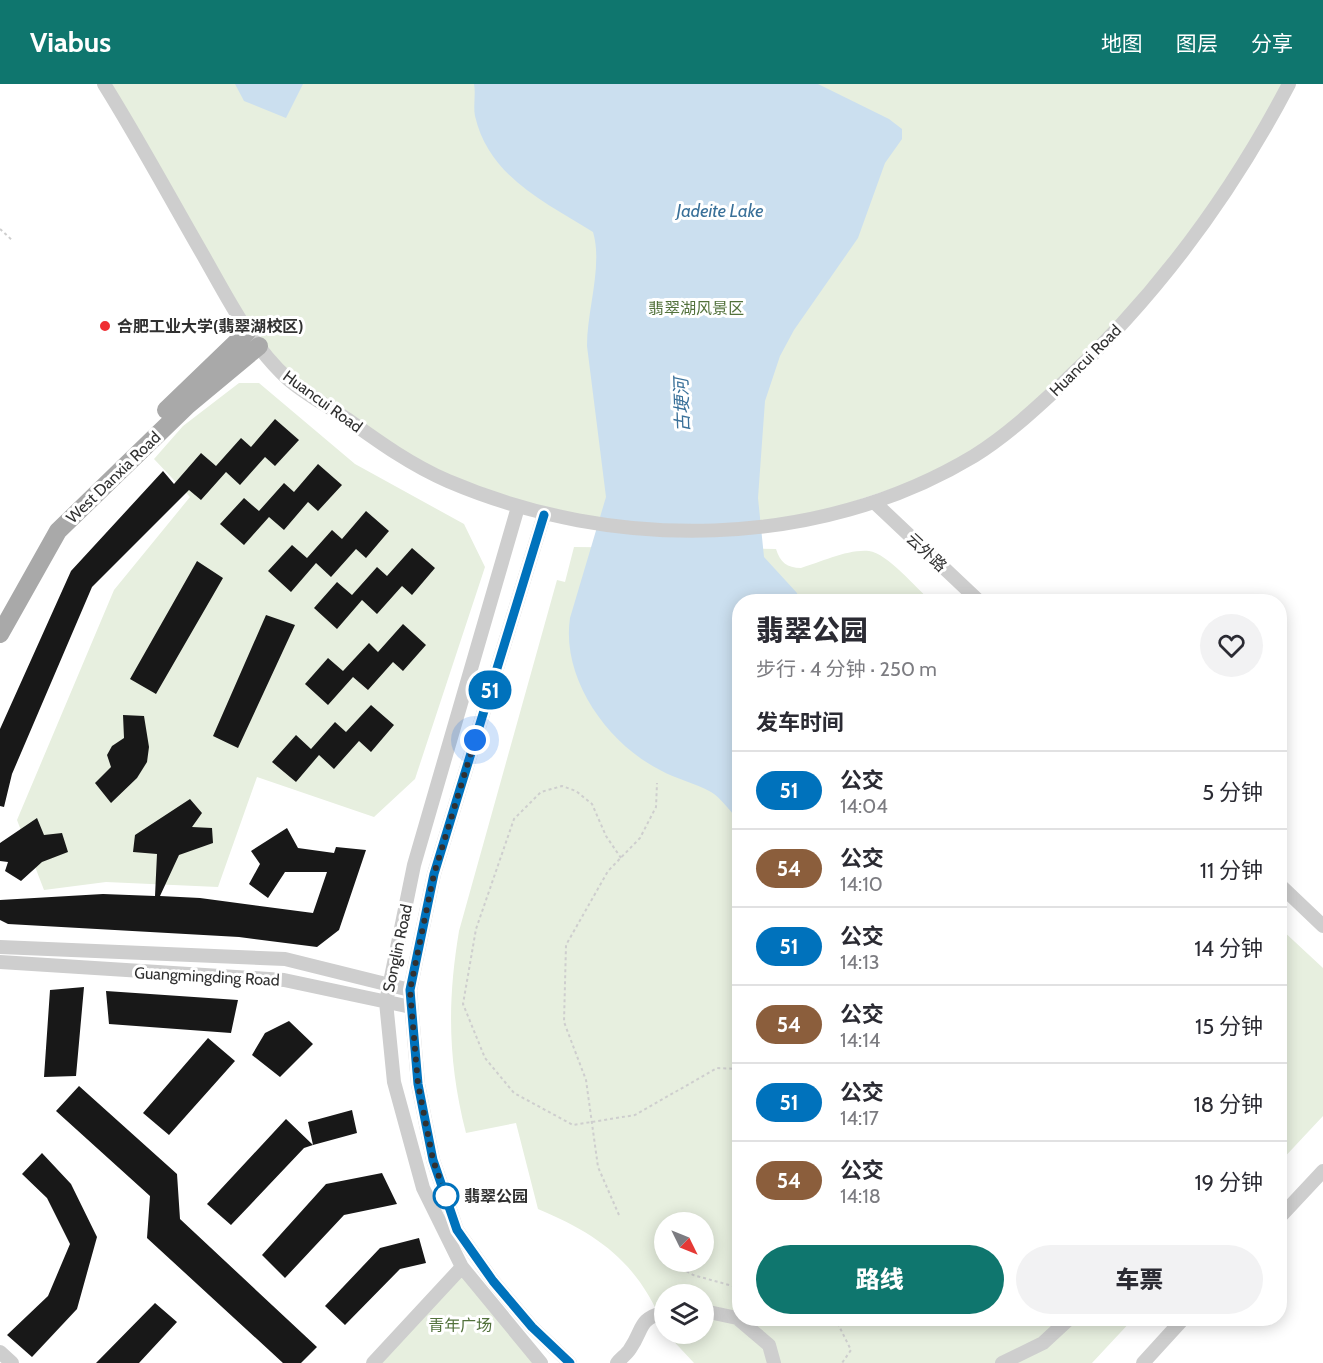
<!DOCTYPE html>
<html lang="zh">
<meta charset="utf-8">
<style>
:root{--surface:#fff;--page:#f2f2f3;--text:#2b2b33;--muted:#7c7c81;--line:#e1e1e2;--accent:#0f766e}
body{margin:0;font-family:Cabin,"Noto Sans SC",sans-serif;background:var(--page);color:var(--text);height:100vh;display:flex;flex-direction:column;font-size:22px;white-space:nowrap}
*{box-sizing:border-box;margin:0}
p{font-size:20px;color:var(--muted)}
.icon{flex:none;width:33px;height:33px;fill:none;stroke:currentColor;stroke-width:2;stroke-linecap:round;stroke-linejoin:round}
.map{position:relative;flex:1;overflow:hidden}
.side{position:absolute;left:732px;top:510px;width:555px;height:732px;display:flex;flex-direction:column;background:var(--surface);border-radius:24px;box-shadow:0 3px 15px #0003}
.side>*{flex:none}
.badge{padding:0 12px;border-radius:20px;font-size:21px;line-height:39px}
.needle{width:39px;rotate:133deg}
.fabs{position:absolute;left:654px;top:1128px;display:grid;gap:12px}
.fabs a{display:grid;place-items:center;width:60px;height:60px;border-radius:50%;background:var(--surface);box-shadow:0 3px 15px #0003;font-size:30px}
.you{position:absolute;width:30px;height:30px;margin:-15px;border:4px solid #fff;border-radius:50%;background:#1a73e8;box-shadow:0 0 0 9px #1a73e833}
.map>.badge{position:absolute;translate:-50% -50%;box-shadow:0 0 0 3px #fff}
h2{padding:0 24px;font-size:22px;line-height:54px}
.round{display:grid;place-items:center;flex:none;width:63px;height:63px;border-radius:32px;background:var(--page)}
.headline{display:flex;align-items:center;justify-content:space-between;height:102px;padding:0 24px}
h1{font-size:28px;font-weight:800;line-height:45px}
.cta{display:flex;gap:12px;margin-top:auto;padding:12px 24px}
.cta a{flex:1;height:69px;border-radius:36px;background:var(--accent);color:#fff;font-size:24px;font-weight:800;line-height:69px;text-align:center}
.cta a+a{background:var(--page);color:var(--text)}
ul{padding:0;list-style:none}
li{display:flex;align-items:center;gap:18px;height:78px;padding:0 24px;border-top:2px solid var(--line)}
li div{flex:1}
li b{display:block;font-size:22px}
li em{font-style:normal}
li .badge{min-width:66px;font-weight:700;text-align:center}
header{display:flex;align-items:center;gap:36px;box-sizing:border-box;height:84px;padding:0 30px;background:var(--accent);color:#fff}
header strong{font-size:28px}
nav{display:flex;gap:33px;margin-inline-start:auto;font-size:21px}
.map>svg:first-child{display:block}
</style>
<header>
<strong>Viabus</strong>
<nav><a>地图</a><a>图层</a><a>分享</a></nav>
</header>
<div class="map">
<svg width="1323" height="1279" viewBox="0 0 1323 1279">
<rect width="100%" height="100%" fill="#fff"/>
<path fill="#e7efdf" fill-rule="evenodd" d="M 104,0 L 1289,0 L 1203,141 L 1073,290 L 951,385 L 789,439 L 574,436 L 447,397 L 289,296 L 259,262 Z
M 239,299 L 259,299 L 355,380 L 464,440 L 485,483 L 415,695 L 374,733 L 257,693 L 218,803 L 106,798 L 44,806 L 17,736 L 114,506 L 190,413 L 154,375 L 183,342 Z
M 574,463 L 776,465 C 780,478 787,484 801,484 C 821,478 848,465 869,467 C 887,469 917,505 931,517 L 740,518 L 740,1234 L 1133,1235 L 1092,1279 L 694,1279 L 667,1250 L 704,1250 L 704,1210 L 664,1210 L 664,1243 C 638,1179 600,1151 538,1125 L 516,1039 L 466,1049 C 448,978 447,919 459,847 L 557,496 L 565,498 ZM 664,1138 L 704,1138 L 704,1178 L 664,1178 Z
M 1280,844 L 1323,884 L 1323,1032 L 1280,1078 Z
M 462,1183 L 541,1279 L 373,1279 Z"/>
<path fill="#cbdfef" d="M 235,0 L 303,0 L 286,34 L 244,17 Z
M 474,0 L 818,0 L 889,35 L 902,45 L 902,55 L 885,79 L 858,154 L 794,246 L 780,272 L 765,317 L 758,414 L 764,473 L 797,509 L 799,517 L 740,518 L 739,737 C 731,728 721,714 711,708 C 695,699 676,695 660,686 C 607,659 561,594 570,534 L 606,413 L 587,262 C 587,226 603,181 593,148 C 545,118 489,93 475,32 C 473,22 476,10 474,0 Z"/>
<path fill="#181818" d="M 275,335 L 299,356 L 275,382 L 265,373 L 240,401 L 226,388 L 201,416 L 189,406 L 92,503 L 12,690 L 4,723 L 0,722 L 0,645 L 71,487 L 163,387 L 174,400 L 201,369 L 216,382 L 241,354 L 251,363 Z
M 318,380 L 342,401 L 318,427 L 308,418 L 284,446 L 269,433 L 244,461 L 220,440 L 244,414 L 259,427 L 284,399 L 294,408 Z
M 366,427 L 389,447 L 366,474 L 356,465 L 331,493 L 316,479 L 291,508 L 268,487 L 292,461 L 307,474 L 332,446 L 342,455 Z
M 412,464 L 435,484 L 412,511 L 402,502 L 377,530 L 362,516 L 337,545 L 314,524 L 337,498 L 352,511 L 377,483 L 387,492 Z
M 197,477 L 223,494 L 156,610 L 130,595 Z
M 266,531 L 295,541 L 238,664 L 213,652 Z
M 403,540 L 426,561 L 403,587 L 393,578 L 368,606 L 353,593 L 328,621 L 305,600 L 328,574 L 343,587 L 369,559 L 378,568 Z
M 371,621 L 394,641 L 371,668 L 359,657 L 334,685 L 319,671 L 296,698 L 272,678 L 296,651 L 311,665 L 335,638 L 346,648 Z
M 123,631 L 144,632 L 149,663 L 147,678 L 137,694 L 111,719 L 95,699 L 111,683 L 107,671 L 112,662 L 124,654 Z
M 190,715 L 202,729 L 192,743 L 212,744 L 213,759 L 179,771 L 160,812 L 200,814 L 313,829 L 327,788 L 285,788 L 268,814 L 249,800 L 260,780 L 251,767 L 287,744 L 298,764 L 334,769 L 336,763 L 366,766 L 339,846 L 317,863 L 239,853 L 8,840 L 0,836 L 0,816 L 103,810 L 155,812 L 157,770 L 133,768 L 135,751 Z
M 37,734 L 44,751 L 62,749 L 68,768 L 42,778 L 21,797 L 5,787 L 8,778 L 0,777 L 0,759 Z
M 84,903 L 76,992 L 44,993 L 50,906 Z
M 106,907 L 238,916 L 231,949 L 109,940 Z
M 289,937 L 313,960 L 280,993 L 252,971 L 265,949 Z
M 208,954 L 235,977 L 169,1051 L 143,1029 Z
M 79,1002 L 177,1090 L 180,1135 L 317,1263 L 301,1279 L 283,1279 L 147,1154 L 150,1112 L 56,1027 Z
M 352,1026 L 357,1049 L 313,1061 L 308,1038 Z
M 286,1035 L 313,1061 L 304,1064 L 231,1141 L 207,1120 Z
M 42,1069 L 71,1100 L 97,1153 L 77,1225 L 32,1273 L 7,1251 L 48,1212 L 70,1160 L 47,1114 L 22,1090 Z
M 382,1089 L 397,1120 L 344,1131 L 285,1194 L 262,1171 L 326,1100 Z
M 419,1154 L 426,1179 L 400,1185 L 345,1241 L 325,1222 L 380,1164 Z
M 155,1219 L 177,1238 L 139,1279 L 96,1279 Z"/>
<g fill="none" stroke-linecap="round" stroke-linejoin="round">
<path stroke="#cecece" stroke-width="2" stroke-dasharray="3 3" stroke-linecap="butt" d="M 0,145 L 13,157
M 621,774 L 606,752 L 592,720 L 576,707 L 562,702 L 541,708 L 514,735 L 476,845 L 463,920 L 485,974 L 514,1009 L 573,1041 L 635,1031 L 717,984 L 740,985
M 619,1131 L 598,1083 L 586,996 L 564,938 L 566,861 L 608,787 L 640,754 L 656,723 L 657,699
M 658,1170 L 664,1174
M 671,1178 L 693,1191 L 740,1204
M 835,1234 L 851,1266 L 842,1279"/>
<path stroke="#cecece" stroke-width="14" d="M 104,0 C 139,56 170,114 203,171 C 228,215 250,260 288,295 C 305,310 328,322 347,335 C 379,358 411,381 448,397 C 614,468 818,466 974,372 C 1006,352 1033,327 1060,302 C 1154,215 1230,113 1289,0
M 874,418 L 980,518
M 518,423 L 414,781 L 386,918 L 394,998 L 423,1104 L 462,1183 L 541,1279
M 544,431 L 434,790 L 410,906 L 418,1000 L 433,1076 L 457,1146 L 493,1197 L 532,1243 L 570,1279
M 1280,801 L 1323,842
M 0,863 L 285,875 L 410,906
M 0,878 L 284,896 L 411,923
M 1280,1133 L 1323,1087
M 704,1227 L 737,1234 L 769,1261 L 774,1279
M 0,1268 L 12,1279
M 373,1279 L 462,1183
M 617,1279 C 621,1274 627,1270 630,1265 C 644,1245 637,1236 664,1228
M 1002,1279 L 1043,1259 L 1070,1234
M 1143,1279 L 1184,1234"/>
<path stroke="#a9a9a9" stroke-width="18" d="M 166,326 L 247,248
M 0,550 L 58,447 L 188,321 L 259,262"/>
</g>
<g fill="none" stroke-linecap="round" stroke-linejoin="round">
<defs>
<path id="line" d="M 544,431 L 434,790 L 410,906 L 418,1000 L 433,1076 L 457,1146 L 493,1197 L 532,1243 L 570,1279"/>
</defs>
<use href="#line" stroke="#fff" stroke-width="14"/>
<use href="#line" stroke="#0072bc" stroke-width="9"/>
<path stroke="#313131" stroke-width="6" stroke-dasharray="0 10.8" d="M 446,1112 L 433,1076 L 418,1000 L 410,906 L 434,790 L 475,656"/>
</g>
<circle fill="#ef2d32" stroke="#fff" stroke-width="2" cx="105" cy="242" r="6"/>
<circle fill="#fff" stroke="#0072bc" stroke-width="3" cx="446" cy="1112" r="12"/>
<g text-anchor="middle" stroke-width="6" stroke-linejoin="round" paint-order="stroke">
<g font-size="16" fill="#52713b" stroke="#fff">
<text x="696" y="230">翡翠湖风景区</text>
<text x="460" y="1247">青年广场</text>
</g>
<g font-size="16" font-weight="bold" fill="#313131" stroke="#fff" text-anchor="start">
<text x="117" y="248">合肥工业大学(翡翠湖校区)</text>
</g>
<g font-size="16" fill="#313131" stroke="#fff">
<text transform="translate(1085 276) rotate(-45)" y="6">Huancui Road</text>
<text transform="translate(323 317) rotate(36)" y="6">Huancui Road</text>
<text transform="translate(113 393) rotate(-44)" y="6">West Danxia Road</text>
<text transform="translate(927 468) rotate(43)" y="6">云外路</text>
<text transform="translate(397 864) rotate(-78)" y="6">Songlin Road</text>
<text transform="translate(207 892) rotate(3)" y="6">Guangmingding Road</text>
</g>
<g font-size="16" font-weight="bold" fill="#313131" stroke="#fff" text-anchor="start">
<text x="464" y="1118">翡翠公园</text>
</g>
<g font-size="18" font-style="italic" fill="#397099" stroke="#fff">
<text x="720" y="133">Jadeite Lake</text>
<text transform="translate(682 321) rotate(-92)" y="6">古埂河</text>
</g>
</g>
</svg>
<div class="fabs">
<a><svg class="needle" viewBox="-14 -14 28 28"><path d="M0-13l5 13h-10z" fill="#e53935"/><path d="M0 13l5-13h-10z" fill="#7c7c81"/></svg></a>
<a><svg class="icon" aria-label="layers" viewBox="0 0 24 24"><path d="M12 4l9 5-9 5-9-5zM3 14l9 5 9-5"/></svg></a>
</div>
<div class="you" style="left:475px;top:656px"></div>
<b class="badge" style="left:490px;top:606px;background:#0072bc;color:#fff">51</b>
<section class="side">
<div class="headline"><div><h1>翡翠公园</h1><p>步行 · 4 分钟 · 250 m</p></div><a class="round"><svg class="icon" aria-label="heart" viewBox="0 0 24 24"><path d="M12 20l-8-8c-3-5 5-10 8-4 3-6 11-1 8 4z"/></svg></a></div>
<h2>发车时间</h2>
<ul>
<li><span class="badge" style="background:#0072bc;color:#fff">51</span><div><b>公交</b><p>14:04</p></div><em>5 分钟</em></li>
<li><span class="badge" style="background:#8b5e3c;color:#fff">54</span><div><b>公交</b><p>14:10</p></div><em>11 分钟</em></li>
<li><span class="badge" style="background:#0072bc;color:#fff">51</span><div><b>公交</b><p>14:13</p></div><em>14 分钟</em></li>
<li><span class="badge" style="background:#8b5e3c;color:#fff">54</span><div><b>公交</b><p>14:14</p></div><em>15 分钟</em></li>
<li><span class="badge" style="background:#0072bc;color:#fff">51</span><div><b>公交</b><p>14:17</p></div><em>18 分钟</em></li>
<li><span class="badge" style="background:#8b5e3c;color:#fff">54</span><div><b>公交</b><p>14:18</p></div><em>19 分钟</em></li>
</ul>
<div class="cta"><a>路线</a><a>车票</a></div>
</section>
</div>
